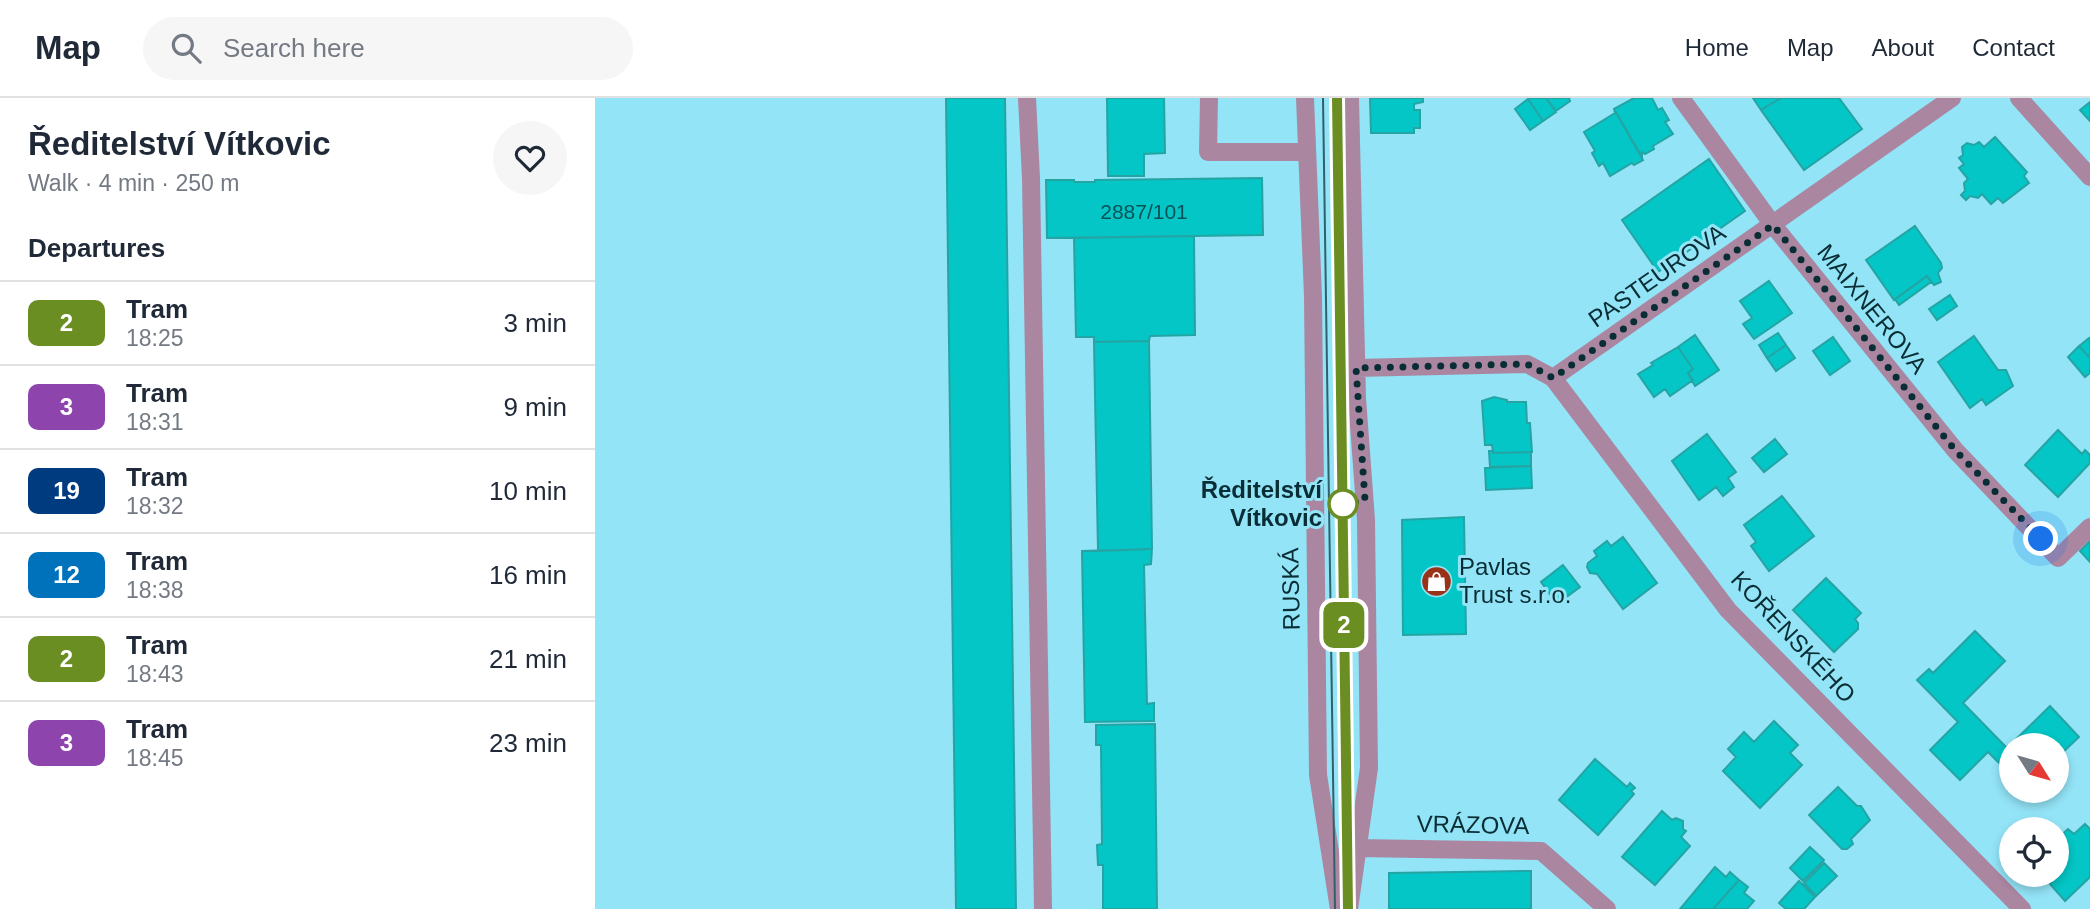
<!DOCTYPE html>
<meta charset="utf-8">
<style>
:root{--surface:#fff;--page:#f6f6f7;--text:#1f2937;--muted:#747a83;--line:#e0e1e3}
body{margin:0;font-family:Arial,sans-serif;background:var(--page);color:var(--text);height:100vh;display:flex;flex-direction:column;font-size:26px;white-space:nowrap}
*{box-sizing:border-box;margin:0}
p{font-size:23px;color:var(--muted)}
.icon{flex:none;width:38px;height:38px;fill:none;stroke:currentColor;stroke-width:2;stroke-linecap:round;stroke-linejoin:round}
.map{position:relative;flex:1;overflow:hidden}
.details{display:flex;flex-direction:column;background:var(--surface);width:595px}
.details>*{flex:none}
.badge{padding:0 14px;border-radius:10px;font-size:24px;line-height:46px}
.needle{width:46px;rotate:127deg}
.buttons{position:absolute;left:1404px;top:635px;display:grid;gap:14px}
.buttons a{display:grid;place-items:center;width:70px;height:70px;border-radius:50%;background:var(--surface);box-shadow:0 4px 10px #0003;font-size:35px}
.you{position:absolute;width:35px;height:35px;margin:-18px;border:5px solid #fff;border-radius:50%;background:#1a73e8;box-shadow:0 0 0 10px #1a73e833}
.map>.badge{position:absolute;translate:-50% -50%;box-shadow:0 0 0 4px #fff}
h2{padding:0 28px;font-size:26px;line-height:63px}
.round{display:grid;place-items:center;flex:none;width:74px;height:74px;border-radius:37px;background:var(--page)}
.head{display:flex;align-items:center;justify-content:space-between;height:119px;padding:0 28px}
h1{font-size:33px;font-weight:700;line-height:52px}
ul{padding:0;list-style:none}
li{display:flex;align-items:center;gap:21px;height:84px;padding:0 28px;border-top:2px solid var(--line)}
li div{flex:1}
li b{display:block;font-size:26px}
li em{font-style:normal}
li .badge{min-width:77px;font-weight:700;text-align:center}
header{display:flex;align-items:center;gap:42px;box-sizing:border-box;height:98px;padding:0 35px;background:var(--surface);border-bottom:2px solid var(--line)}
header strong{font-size:33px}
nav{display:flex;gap:38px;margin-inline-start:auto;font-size:24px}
.search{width:490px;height:63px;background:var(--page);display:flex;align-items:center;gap:18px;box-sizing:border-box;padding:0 24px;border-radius:38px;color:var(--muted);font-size:26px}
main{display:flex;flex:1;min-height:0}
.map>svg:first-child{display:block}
</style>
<header>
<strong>Map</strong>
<div class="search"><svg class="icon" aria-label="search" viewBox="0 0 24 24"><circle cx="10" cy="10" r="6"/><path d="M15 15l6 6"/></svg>Search here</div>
<nav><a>Home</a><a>Map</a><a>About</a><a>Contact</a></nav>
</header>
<main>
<section class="details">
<div class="head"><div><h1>Ředitelství Vítkovic</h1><p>Walk · 4 min · 250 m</p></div><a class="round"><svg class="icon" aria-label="heart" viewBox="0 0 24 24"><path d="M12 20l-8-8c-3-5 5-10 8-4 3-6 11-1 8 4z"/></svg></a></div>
<h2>Departures</h2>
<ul>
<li><span class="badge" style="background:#6b8e23;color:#fff">2</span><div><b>Tram</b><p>18:25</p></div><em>3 min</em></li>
<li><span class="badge" style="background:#8e44ad;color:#fff">3</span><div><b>Tram</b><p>18:31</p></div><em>9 min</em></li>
<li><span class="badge" style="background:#003b80;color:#fff">19</span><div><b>Tram</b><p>18:32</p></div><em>10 min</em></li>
<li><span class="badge" style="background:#0072bc;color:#fff">12</span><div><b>Tram</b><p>18:38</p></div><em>16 min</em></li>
<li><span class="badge" style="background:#6b8e23;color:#fff">2</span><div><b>Tram</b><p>18:43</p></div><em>21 min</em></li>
<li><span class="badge" style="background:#8e44ad;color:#fff">3</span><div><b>Tram</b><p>18:45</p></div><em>23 min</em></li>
</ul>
</section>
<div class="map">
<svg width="1495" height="811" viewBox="0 0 1495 811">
<rect width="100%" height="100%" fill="#93e4f7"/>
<path fill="#04c6c6" stroke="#25a4a4" stroke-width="2" d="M 351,0 L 410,0 L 421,811 L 361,811 Z
M 512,0 L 569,0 L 570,55 L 549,56 L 549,78 L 513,78 Z
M 775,0 L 828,0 L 828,4 L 819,6 L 819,12 L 825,12 L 825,30 L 819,30 L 819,35 L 776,35 Z
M 935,0 L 951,0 L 961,14 L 948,23 L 933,1 Z
M 951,0 L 974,0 L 975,3 L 961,13 Z
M 1039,0 L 1057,0 L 1063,12 L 1067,10 L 1074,22 L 1070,24 L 1078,36 L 1058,48 L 1059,51 L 1050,56 L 1047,54 L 1047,59 L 1019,11 Z
M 1158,0 L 1186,0 L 1166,12 Z
M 1186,0 L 1244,0 L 1267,31 L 1209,72 L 1166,12 Z
M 933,1 L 948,23 L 935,32 L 920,11 Z
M 1495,4 L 1495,23 L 1485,12 Z
M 1019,11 L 1048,62 L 1039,67 L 1037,65 L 1015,78 L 1008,65 L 1004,68 L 997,55 L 1000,53 L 989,34 L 1020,15 Z
M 1400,39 L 1432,74 L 1429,78 L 1434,85 L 1408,105 L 1403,100 L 1396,106 L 1387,96 L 1383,100 L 1375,98 L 1371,102 L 1366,97 L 1370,93 L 1369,85 L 1373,81 L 1364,70 L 1369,66 L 1364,60 L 1368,57 L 1367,49 L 1372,45 L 1379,47 L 1384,44 L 1389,49 Z
M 1114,61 L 1150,113 L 1063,174 L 1027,122 Z
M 667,80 L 668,137 L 452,140 L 451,82 L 479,82 L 479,84 L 500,84 L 500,82 Z
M 1320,128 L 1346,165 L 1347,170 L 1343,175 L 1346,184 L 1339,187 L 1332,178 L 1299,202 L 1271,162 Z
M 599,138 L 600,237 L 555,238 L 554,243 L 499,244 L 499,239 L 481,239 L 479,140 Z
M 1332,178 L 1336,184 L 1304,207 L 1300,201 Z
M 1174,183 L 1197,215 L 1159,241 L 1148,226 L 1157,220 L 1145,203 Z
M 1355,197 L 1362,208 L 1342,222 L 1334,211 Z
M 1183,235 L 1191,247 L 1172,260 L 1164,247 Z
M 1100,237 L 1124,272 L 1100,288 L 1093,275 L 1098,271 L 1083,249 Z
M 1379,238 L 1403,272 L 1411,272 L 1418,288 L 1391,307 L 1387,301 L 1375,310 L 1343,264 Z
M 1238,239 L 1255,263 L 1235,277 L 1218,253 Z
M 1494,240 L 1495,242 L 1495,260 L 1484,248 Z
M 554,243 L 557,451 L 503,453 L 499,244 Z
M 1191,247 L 1200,260 L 1181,273 L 1172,260 Z
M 1484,248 L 1495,260 L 1495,275 L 1490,279 L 1473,259 Z
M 1083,249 L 1098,271 L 1093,275 L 1098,282 L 1075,298 L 1070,291 L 1059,299 L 1043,276 L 1058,267 L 1056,265 Z
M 899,299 L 912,302 L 912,304 L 931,304 L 932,325 L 935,325 L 937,354 L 898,355 L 897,347 L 890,347 L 887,303 Z
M 1463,332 L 1487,356 L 1490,352 L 1495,357 L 1495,365 L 1463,399 L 1430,367 Z
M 1112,336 L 1141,374 L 1133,380 L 1139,389 L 1128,398 L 1121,389 L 1104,402 L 1077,363 Z
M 1180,341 L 1192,356 L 1169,374 L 1157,360 Z
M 894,353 L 898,353 L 898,355 L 936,354 L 936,368 L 895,369 Z
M 936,368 L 937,390 L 891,392 L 890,370 Z
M 1187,398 L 1219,438 L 1174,473 L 1156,448 L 1161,444 L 1149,427 Z
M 869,419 L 871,536 L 808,537 L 807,422 Z
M 1028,439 L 1062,485 L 1028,511 L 1002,476 L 995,475 L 992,469 L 993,465 L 1002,458 L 999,453 L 1012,443 L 1016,448 Z
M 1495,443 L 1495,464 L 1485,453 Z
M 557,451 L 556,466 L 549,467 L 552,606 L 559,605 L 559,623 L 490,624 L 487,453 Z
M 968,467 L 985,489 L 962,506 L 946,484 Z
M 1231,480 L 1266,515 L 1260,521 L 1263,525 L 1263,531 L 1239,554 L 1198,512 Z
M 1380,533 L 1410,563 L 1368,605 L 1412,650 L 1455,608 L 1484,639 L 1461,661 L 1461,648 L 1416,648 L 1416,677 L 1393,654 L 1365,682 L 1335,652 L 1363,624 L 1322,582 L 1334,571 L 1338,575 Z
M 1179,623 L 1203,647 L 1195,655 L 1207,667 L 1165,710 L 1128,673 L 1141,659 L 1133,651 L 1149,634 L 1159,644 Z
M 560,626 L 562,811 L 508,811 L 508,767 L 503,767 L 502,747 L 507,746 L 506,647 L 501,647 L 501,627 Z
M 1000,661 L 1032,689 L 1035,685 L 1040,690 L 1036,693 L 1039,696 L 1003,737 L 964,702 Z
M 1243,689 L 1262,708 L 1266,708 L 1275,722 L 1256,741 L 1258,746 L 1252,751 L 1247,751 L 1214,717 Z
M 1067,713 L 1077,722 L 1081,720 L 1088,723 L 1088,731 L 1091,733 L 1086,739 L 1095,748 L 1060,787 L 1027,759 Z
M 1490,726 L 1495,731 L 1495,779 L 1470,803 L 1455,786 L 1460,780 L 1457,777 L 1461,777 L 1461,742 L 1473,731 L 1479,736 Z
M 1215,749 L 1229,762 L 1208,783 L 1195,770 Z
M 1229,765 L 1242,778 L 1221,798 L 1209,785 Z
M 1120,769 L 1131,779 L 1135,774 L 1144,782 L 1118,811 L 1085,811 Z
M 936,773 L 936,811 L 794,811 L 794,775 Z
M 1144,782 L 1153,789 L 1149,795 L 1159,803 L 1152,811 L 1118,811 Z
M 1204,783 L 1220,799 L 1209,811 L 1191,811 L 1184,805 Z"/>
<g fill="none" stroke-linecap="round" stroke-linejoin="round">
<path stroke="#aa86a1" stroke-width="18" d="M 432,0 L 436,80 L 448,811
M 614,0 L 613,54 L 711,54
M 710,0 L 718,198 L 723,677 L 744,811
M 1086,0 L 1178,127 L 1360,352 L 1463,460 L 1495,429
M 1424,0 L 1495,79
M 761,270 L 932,266 L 958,280 L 1357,0
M 958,280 L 1133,512 L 1427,811
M 763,750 L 946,753 L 1012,811
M 754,811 L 774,670 L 771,422 L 762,300 L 755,0"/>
<path stroke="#30606b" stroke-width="2" d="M 728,0 L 740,811
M 742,0 L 753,811"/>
</g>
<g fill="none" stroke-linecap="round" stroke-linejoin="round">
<defs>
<path id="line" d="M 742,0 L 753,811"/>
</defs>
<use href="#line" stroke="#fff" stroke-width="16"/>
<use href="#line" stroke="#6b8e23" stroke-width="10"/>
<path stroke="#092d34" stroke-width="7" stroke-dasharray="0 12.6" d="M 748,406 L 770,402 L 761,270 L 932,266 L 958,280 L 1178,127 L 1360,352 L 1446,441"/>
</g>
<defs>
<symbol id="shop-disc" viewBox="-11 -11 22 22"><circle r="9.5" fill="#9a3218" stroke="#93e4f7"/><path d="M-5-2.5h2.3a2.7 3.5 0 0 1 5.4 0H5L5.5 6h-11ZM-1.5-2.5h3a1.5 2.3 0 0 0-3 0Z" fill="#fff"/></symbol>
</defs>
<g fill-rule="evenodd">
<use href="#shop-disc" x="824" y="466" width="35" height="35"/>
</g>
<circle fill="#fff" stroke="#6b8e23" stroke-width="3.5" cx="748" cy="406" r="14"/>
<g text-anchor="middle" stroke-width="6" stroke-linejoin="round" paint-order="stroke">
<g font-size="21" fill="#085358">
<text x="549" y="121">2887/101</text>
</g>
<g font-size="24" fill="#092d34" stroke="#93e4f7">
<text transform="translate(1062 178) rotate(-35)" y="8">PASTEUROVA</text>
<text transform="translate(1277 211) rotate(51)" y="8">MAIXNEROVA</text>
<text transform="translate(696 491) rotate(-91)" y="8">RUSKÁ</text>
<text transform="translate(1198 539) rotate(47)" y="8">KOŘENSKÉHO</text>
<text transform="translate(878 727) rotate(1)" y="8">VRÁZOVA</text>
</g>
<g font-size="24" font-weight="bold" fill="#092d34" stroke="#93e4f7" text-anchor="end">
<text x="727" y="400">Ředitelství<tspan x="727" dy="28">Vítkovic</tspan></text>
</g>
<g font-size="24" fill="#092d34" stroke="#93e4f7" text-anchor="start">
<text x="864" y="477">Pavlas<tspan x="864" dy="28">Trust s.r.o.</tspan></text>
</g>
</g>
</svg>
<div class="buttons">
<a><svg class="needle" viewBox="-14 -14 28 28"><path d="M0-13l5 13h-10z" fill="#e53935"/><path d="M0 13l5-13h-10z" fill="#747a83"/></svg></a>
<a><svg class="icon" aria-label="locate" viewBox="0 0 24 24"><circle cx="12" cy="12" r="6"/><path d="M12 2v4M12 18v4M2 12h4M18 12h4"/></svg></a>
</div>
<div class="you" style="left:1446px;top:441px"></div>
<b class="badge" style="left:749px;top:527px;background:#6b8e23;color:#fff">2</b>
</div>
</main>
